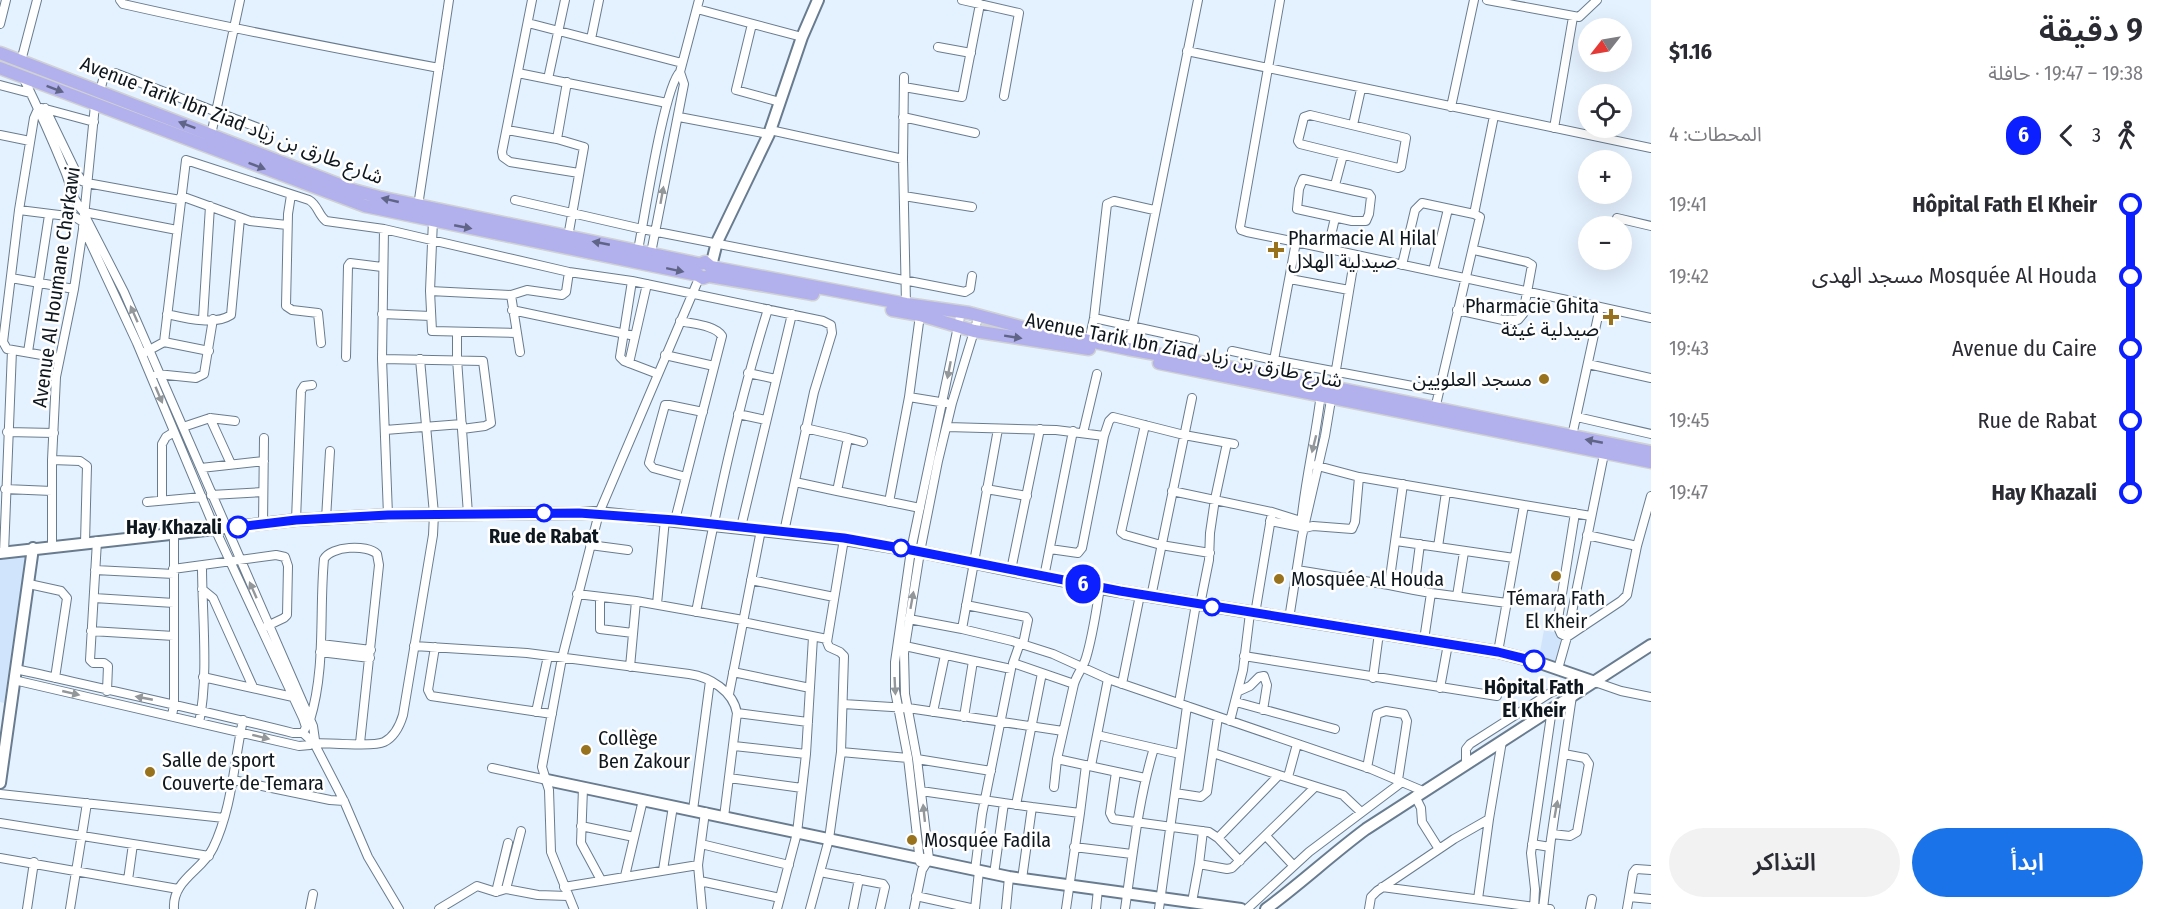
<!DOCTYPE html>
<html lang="ar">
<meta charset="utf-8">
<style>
:root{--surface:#fff;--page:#f2f2f3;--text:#2b2b33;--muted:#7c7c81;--accent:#1a73e8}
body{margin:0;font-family:"Fira Sans Condensed","Noto Sans Arabic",sans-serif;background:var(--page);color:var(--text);direction:rtl;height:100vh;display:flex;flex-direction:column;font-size:22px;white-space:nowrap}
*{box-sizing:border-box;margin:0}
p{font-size:20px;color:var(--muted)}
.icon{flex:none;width:33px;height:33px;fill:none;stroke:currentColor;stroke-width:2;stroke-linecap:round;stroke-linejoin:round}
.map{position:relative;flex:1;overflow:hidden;direction:ltr}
.sheet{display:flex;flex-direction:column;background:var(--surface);width:510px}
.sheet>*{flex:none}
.badge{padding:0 12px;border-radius:20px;font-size:21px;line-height:39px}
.needle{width:39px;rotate:239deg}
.tools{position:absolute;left:1578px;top:18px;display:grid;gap:12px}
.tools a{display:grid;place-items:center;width:54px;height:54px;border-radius:50%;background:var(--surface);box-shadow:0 6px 24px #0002;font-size:30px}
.map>.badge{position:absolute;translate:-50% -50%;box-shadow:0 0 0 3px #fff}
.legs{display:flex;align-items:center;gap:9px;height:66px;padding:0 18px;font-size:20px}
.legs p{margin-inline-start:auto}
.summary{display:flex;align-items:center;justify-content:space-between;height:102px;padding:0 18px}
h1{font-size:33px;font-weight:600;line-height:45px}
.button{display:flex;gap:12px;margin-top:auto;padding:12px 18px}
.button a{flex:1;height:69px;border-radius:36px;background:var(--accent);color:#fff;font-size:24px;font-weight:600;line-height:69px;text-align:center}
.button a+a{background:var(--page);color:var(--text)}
ul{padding:0 18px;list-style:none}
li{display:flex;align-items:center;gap:21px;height:72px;font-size:22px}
li i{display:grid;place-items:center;width:9px;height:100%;margin:0 8px;background:currentColor}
li i::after{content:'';width:15px;height:15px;margin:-8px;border:4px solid;border-radius:50%;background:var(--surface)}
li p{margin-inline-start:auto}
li:first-child i{background:linear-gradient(#0000 50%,currentColor 0)}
li:last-child i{background:linear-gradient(currentColor 50%,#0000 0)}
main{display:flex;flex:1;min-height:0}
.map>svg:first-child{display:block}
</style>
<main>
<section class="sheet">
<div class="summary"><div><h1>9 دقيقة</h1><p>19:38 – 19:47 · حافلة</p></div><b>$1.16</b></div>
<div class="legs"><svg class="icon" aria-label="walk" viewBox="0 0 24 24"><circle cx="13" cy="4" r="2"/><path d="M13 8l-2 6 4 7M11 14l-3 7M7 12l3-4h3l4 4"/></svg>3<svg class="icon" aria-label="back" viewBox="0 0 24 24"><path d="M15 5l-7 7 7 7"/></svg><b class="badge" style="background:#0c20ff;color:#fff">6</b><p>المحطات: 4</p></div>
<ul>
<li><i style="color:#0c20ff"></i><b>Hôpital Fath El Kheir</b><p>19:41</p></li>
<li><i style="color:#0c20ff"></i><span>Mosquée Al Houda مسجد الهدى</span><p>19:42</p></li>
<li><i style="color:#0c20ff"></i><span>Avenue du Caire</span><p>19:43</p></li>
<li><i style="color:#0c20ff"></i><span>Rue de Rabat</span><p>19:45</p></li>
<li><i style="color:#0c20ff"></i><b>Hay Khazali</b><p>19:47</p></li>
</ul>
<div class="button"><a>ابدأ</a><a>التذاكر</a></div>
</section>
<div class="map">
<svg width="1651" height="909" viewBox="0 0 1651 909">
<rect width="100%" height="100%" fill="#e4f1fe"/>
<path fill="#d0e5fb" d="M 26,554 L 4,703 L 0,702 L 0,558 Z
M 1544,630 L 1562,634 L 1556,661 L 1539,657 Z"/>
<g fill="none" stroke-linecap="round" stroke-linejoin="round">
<defs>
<path id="street" d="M 120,0 L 123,4 C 228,28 333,48 439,68
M 532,0 L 502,152 L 503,157 L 510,162 L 579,173
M 962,0 L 1019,13 L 1004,96
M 1280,0 L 1240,227 L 1241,230 L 1247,232 L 1296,242
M 1487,0 L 1579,17 L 1597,0
M 697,9 L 802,37
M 528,23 L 682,63
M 0,24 L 6,0
M 752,24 L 736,90 L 780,102
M 591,39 L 599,0
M 938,47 L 971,53
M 1187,51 L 1651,148
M 21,61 L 37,0
M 518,73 L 667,103
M 23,77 C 38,108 52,139 65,171 C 71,185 72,201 84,212 L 177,230
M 548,79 L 565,0
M 0,85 L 30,93
M 904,87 L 962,97 L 980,4
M 100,91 L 104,76 L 109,73 L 115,73 L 264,130
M 1451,107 L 1474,0
M 42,108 L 94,122
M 45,108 L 76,172 L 82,181 L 87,183 L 180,200
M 38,109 L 34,118 L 19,210 L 3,342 L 7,349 L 59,358
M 1310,115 L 1406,138 L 1401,167 L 1398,168 L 1300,144 L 1298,141 L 1304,117 Z
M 679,117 L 769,134
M 903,117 L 975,133
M 1353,125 L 1361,89
M 1554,128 L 1573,17
M 507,130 L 557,139 L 584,147 L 568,237
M 770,130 L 903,159 L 906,304
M 0,135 L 30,141
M 211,135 L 240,0
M 557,139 L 567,82
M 903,159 L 904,77
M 1303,179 L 1369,194 L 1371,197 L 1369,214 L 1366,221 L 1352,221 L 1297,209 L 1299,189 Z
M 1335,185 L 1343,155
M 291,195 L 288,214 L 286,306 L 292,310 L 318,313 L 321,343
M 181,196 L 250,221 L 287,225
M 904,196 L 972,207
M 515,200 L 642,229 L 965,292 L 970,289 L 972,276
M 418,206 L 449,0
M 19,210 L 75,217 L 83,222
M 1474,214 L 1494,116
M 84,217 L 95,105
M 1617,218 L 1651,226
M 433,220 L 430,291 L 432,331 L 516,333
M 83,227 L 137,343 L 215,529 L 303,718 L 306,727 L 303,733
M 384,229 L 382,359 L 388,515
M 1328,248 L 1335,218
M 638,250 C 644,221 664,86 680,72 L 699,0
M 651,253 L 684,84 L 680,72
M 1402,265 L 1415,210 L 1422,203 L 1474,214 L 1480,217 L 1435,409
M 1433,271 L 1448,209
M 11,278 L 74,289
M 1290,279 L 1349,290
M 632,281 L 620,357 L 624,361 L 658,374
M 430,291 L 511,295 L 520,352
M 511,295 L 527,290 L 562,295 L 566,292 L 569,272
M 512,310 L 635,336
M 1457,310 L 1503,320 L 1518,320 L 1523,314 L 1532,265 L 1527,262 L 1474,250
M 167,314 C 185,318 214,326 231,315 L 240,218
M 382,314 L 431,316
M 1094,318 L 1195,340
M 203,319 L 210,206
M 457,333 L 457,359 L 468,514
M 1089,341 L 1094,318 L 1107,204 L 1114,201 L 1154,210
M 164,342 L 209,351
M 1128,349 L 1198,0
M 1232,351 L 1274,360 L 1272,375
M 28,352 L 49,215
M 142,354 L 164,342 L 186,160 L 309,200 C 318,205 318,215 326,221 L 384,229 L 569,272 L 632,281 L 823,321 L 831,325 L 832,333 L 814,392 L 784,532
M 665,355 L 714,366
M 346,357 L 348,266 L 350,263 L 382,267
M 382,359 L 483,361 L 491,423 L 485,426 L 462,429
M 629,363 L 647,284
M 1588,364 L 1651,378
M 748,373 L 776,379
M 157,374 L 196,378 L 204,374 L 213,319
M 1439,391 L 1274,360 L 1296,242 L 1600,307
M 909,397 L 946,403
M 738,414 L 766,420
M 1577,417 L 1651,434
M 210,418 L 231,464
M 1145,425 L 1121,532 L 1125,535 L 1161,545 L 1210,553
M 183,427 L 210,418 L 235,421
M 947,427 L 1056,430 L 1104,436 L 1082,548 L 1078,553 L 1050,549
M 998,429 L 962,629 L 1012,641 L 1053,654 L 1108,679 L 1371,769 L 1423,791
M 385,430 L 462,424
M 7,432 L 54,433
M 1083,433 L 1097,374
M 1104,436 L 1109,421 L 1113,417 L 1184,435 L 1234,444
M 1572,436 L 1600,307 L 1651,318
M 848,438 L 863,442
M 52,460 L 80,461 L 87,466 L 85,543
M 1314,465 L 1359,477
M 201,468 L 264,461
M 686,477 L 653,468 L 649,463 L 665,405 L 669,405 L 703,412
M 795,482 L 837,491 L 848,438 L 805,428
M 1403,484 L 1389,585 L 1414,590 L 1420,544
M 5,489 L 52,491
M 986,489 L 1027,496
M 837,491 L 920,508
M 1172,491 L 1272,512 L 1304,522
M 1446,492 L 1438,547 L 1514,558
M 211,495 L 263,492
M 162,500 L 162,444 L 166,437 L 174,432
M 147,502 L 202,497
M 889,502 L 909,397 L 920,315
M 1524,505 L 1591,516
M 1575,513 L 1557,625 L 1561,634 L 1567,637 L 1621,601 L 1627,595 L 1637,546 L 1651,496
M 326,519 L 330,451
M 296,520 L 301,391 L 304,386 L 312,385
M 675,520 L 722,336 C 715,325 692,324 680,321
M 1270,521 L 1305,528 L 1313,526 L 1352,529 L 1355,522 L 1359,477 L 1524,505 L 1498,652
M 263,524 L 264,438
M 1301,524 C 1305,480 1316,437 1321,393
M 741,527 L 792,314
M 1587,535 L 1637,546
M 97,541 L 90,660 L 93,663 L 104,663 L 108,666 L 107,691
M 1396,541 L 1438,547
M 590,545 L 628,550
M 52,546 L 52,460 L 56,377 L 74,289 L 83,229
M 4,553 L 12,350
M 173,569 L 276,555 L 285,557 L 288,566 L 287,615 L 284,618 L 265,627
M 95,570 L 174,574
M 1011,570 L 1040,429
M 1297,570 L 1389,585
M 1044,577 L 1073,431
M 751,580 L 834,597
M 29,584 L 61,591 L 67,598 L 55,678
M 1100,588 C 1096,611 1093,635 1086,658 C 1083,668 1077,674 1074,684 L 1057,759 L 1145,778
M 202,589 L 213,598 L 253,687
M 1414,590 L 1431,593
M 577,594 L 636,601 L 743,620
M 1457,596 L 1464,552
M 600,597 L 600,629 L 633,633
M 1151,597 L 1192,398
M 94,598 L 174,603
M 657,604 L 665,519
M 966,605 L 1026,617 L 1028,620 L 1023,644
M 1200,605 L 1209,560 L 1210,533 L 1215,499 L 1227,443
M 696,612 C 716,510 737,408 768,309
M 1255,614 L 1271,518
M 909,619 L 962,629
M 1289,619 L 1302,536 L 1325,436 L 1355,255
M 743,622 L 827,639
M 91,631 L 174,636
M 1424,640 L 1431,593 L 1507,603
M 1020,643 L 1013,663 L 1074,684
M 321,644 L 371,650
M 414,646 L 527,653 L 689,674 C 710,677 733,691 737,713 L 724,817
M 905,646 L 1011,669 L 982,814 L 975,870
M 435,647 L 428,690 L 431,696 L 552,714
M 320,652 L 370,658
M 1244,656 L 1497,696
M 630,667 L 636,601
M 16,669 C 109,690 201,710 293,733 L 303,733 L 314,743 C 328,743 374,747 384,742 C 394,737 400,725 403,715 L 433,535 L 434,514 L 420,359
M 1558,669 L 1567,637 L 1604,454
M 733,672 L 810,688
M 203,677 L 293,697
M 1373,678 L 1379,633
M 1108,679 L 1097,735 L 1180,754
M 14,680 L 299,746 L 310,745 L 315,740 L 313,726 L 124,292 L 84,214
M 1595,682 L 1621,691 L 1651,697
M 1122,684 L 1140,595
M 1440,688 L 1448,644
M 1239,691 L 1250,686 L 1259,677 L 1264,676 L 1267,685 L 1263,710
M 729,694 L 761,530
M 1236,702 L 1335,729
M 1179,703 L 1196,604
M 843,704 L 908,708 L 1063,731
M 536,712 L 548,656
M 933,712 L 945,655
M 737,713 L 808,722
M 172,716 L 174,704 L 174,533
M 964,717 L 973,661
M 310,720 C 326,668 319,612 324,559 C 331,546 367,544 377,554 L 379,565 L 360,743
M 1230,721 L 1243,670 L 1250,613
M 199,723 C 209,676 202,614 202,566
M 314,743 L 344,801 L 368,857 L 399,909
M 734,746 L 806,754
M 841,752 L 908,758
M 1213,753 L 1279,775
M 917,759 L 991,771
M 1466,764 L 1466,749 L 1470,744 L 1547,695 C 1556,689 1564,688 1572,696 L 1551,839 L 1543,909
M 1091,766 L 1097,735
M 492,768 L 547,780
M 1367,768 L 1377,714 L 1386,711 L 1404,714 L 1407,721 L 1398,780
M 1116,772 L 1110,813 L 1113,819 L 1209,832 L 1218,838
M 1288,777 L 1297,744
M 729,778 L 802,788
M 233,780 L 330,800 L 344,801
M 1054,787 L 1057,759
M 583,788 L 581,843 L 601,880
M 921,791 L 1032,807 L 1022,879
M 1175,793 L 1201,797 L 1207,792 L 1218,717
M 0,794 L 224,818
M 1415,796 L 1421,808 L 1422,822 L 1439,849
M 1016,805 L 1042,673
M 1032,807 L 1080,813 L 1086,765
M 693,810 L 710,681
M 0,823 L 209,856
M 581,826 L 634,837
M 1552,834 L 1570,836 L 1577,832 L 1588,769 L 1589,764 L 1585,758 L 1564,754
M 1266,836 L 1293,865
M 701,844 L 789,865
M 1532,844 L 1550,847
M 1074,847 L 1132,854
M 0,858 L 178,889
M 1240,861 L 1218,838 L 1279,775 L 1343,795 L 1361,812
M 920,862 L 908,758 L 895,691 L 895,662 L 911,550 L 961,312
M 1199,864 L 1203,831
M 663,870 L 673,806
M 820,872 L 883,884 L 885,887 L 880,909
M 994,874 L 1004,803
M 625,876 L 643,800
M 128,880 L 133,844
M 700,881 L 780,898
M 564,887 L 698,865
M 1382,887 L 1550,909
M 506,889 L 521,831
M 496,892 L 508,843
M 916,896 L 975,909
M 1629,897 L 1651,899
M 1478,899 L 1489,819
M 1192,902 L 1199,864 L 1227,869 L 1232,868 L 1315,787
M 27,909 L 34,862
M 70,909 L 87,803
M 174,909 C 172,880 202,871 213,848 C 232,809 234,762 243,720
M 310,909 L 313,894
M 439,909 L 477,886 L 496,892 L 506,889 L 538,895 L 568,896
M 574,909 L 551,852 L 549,790 L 542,767 L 562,658 L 599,513 L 700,276
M 702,909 L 698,865 L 705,812
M 777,909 L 797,833 L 806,754 L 813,637
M 810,909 L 829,839 L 841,752 L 844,656 L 840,652 L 829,647 L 827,642 L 844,539
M 853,909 L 859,879
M 914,909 L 922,870 L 929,859 L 917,759 L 905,694 L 904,653 L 920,552 L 938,461 L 952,403 L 979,315
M 975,909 L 979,871
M 1006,909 L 1009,877
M 1066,909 L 1080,813
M 1096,909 L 1098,889
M 1125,909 C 1133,854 1138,801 1154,748
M 1159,909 L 1187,706
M 1247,909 L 1309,852 L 1402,782
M 1369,909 L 1371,897 L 1377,891 L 1454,839 L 1489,819 L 1502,741
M 1534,909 L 1535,889 L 1531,853 L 1552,709
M 1590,909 L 1592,899
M 1627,909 L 1633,873 L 1636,869 L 1651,870"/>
<path id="secondary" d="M 711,266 L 717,242 L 769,134 L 802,37 L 818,0
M 0,553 L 296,520 L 388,515 L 599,513 L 844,539 L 911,550 L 1100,588 L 1498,652 L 1540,663 L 1595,682
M 547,780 L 1009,877 L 1241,909
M 0,783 L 33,548
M 1266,909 C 1300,884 1331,855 1366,829 L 1651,645"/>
<path id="primary" d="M 0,53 L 353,190 L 379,197 L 700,264 L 705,262 L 711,267 L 906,304 L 969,313 L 1025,328 L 1128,349 L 1272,375 L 1651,452
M 0,68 L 365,206 L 698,275 L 703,278 L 709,276 L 813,294
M 892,310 L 920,315 L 974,331 L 1089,349
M 1159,363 L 1651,462"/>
</defs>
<use href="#street" stroke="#697c8f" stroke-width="10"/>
<use href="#secondary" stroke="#697c8f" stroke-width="14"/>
<use href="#primary" stroke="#cfd1d2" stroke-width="15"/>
<use href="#street" stroke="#fff" stroke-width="8"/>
<use href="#secondary" stroke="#fff" stroke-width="10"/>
<use href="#primary" stroke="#b2b0ed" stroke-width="12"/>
</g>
<defs><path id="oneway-solid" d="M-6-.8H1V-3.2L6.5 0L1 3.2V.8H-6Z" transform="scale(1.5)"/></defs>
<g fill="#606486">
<use href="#oneway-solid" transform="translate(55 89) rotate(21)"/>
<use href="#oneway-solid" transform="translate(187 125) rotate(-159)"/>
<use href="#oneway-solid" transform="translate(257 166) rotate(21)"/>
<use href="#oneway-solid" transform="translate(390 200) rotate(-167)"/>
<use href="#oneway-solid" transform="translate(463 227) rotate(11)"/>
<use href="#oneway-solid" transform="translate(601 243) rotate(-169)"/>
<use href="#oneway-solid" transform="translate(675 270) rotate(12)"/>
<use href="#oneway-solid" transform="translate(1013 337) rotate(9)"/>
<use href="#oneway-solid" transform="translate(1594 441) rotate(-169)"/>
</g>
<g fill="#93979a">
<use href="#oneway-solid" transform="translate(662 195) rotate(-80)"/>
<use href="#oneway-solid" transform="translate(134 314) rotate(-114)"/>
<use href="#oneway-solid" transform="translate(949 370) rotate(101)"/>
<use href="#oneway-solid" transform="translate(159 395) rotate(67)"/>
<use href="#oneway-solid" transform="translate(1314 444) rotate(104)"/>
<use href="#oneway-solid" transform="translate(253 590) rotate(-114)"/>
<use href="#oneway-solid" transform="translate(912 600) rotate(-80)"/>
<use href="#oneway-solid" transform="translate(895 686) rotate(87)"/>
<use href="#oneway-solid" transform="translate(71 693) rotate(13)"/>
<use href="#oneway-solid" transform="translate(144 698) rotate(-169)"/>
<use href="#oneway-solid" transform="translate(261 737) rotate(14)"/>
<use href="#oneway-solid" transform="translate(1556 809) rotate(-80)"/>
<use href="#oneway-solid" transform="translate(924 813) rotate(-96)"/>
</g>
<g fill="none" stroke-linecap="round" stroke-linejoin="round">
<defs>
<path id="line-1" d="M 238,527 L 296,520 L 388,515 L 579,513 L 675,520 L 844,538 L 911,550 L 1120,591 L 1498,652 L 1534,661"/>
</defs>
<use href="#line-1" stroke="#fff" stroke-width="14"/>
<use href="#line-1" stroke="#0c20ff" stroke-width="9"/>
</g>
<g fill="#99721d" stroke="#fff" stroke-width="2">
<path d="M1273 241h6v6h6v6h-6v6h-6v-6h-6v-6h6z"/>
<path d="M1608 308h6v6h6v6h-6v6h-6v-6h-6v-6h6z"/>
<circle cx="1544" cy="379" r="6"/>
<circle cx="1556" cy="576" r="6"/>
<circle cx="1279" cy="579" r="6"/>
<circle cx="586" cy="750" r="6"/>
<circle cx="150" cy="772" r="6"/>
<circle cx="912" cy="840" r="6"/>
</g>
<g fill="#fff" stroke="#0c20ff" stroke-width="3">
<circle cx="544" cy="513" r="8"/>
<circle cx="238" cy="527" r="10"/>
<circle cx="901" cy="548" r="8"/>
<circle cx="1212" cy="607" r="8"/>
<circle cx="1534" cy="661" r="10"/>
</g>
<g text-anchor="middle" stroke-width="5" stroke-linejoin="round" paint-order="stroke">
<g font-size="20" fill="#0f171e" stroke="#fff">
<text transform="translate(232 120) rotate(21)" y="7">Avenue Tarik Ibn Ziad شارع طارق بن زياد</text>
<text transform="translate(56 287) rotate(-82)" y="7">Avenue Al Houmane Charkawi</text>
<text transform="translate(1184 350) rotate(11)" y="7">Avenue Tarik Ibn Ziad شارع طارق بن زياد</text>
</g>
<g font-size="20" fill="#0f171e" stroke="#fff" text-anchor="start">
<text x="1288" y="245">Pharmacie Al Hilal<tspan x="1288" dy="23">صيدلية الهلال</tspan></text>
<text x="1599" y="313" text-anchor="end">Pharmacie Ghita<tspan x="1599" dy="23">صيدلية غيثة</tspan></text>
<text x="1532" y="386" text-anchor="end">مسجد العلويين</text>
<text x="1291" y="586">Mosquée Al Houda</text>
<text x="1556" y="605" text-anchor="middle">Témara Fath<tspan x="1556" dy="23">El Kheir</tspan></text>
<text x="598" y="745">Collège<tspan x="598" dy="23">Ben Zakour</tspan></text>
<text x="162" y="767">Salle de sport<tspan x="162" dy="23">Couverte de Temara</tspan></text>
<text x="924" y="847">Mosquée Fadila</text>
</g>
<g font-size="20" font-weight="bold" fill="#0f171e" stroke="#fff">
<text x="222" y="534" text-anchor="end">Hay Khazali</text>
<text x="544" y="543">Rue de Rabat</text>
<text x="1534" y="694">Hôpital Fath<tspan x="1534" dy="23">El Kheir</tspan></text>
</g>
</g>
</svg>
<div class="tools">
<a><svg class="needle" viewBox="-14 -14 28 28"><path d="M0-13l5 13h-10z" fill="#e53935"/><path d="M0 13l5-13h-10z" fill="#7c7c81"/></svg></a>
<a><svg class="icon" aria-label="locate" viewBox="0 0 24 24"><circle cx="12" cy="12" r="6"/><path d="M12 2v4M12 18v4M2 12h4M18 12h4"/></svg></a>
<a>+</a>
<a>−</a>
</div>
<b class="badge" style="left:1083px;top:584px;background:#0c20ff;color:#fff">6</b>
</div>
</main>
